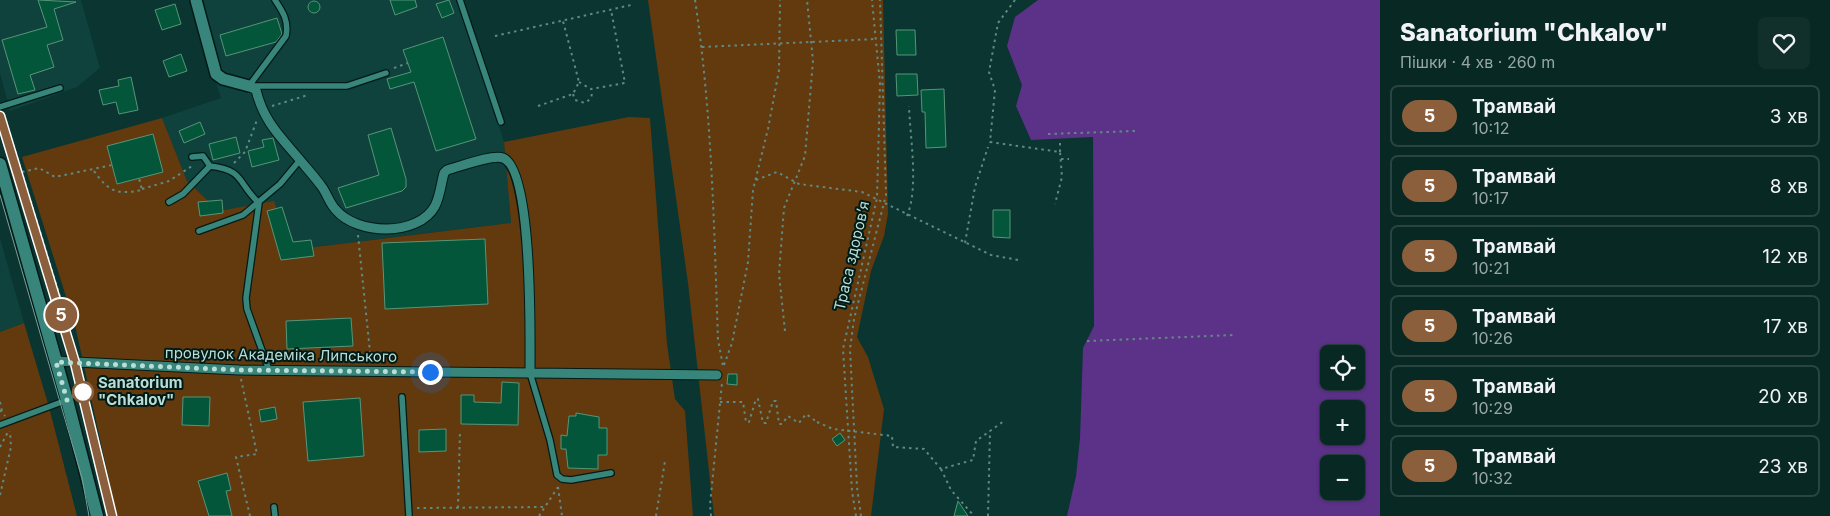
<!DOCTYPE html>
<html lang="uk">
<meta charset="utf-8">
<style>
:root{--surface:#082824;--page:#11302c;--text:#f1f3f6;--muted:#98a6a6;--line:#294441}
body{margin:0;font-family:Inter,sans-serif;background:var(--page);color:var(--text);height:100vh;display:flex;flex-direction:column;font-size:19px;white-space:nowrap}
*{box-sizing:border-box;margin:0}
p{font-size:16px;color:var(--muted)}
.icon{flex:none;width:28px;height:28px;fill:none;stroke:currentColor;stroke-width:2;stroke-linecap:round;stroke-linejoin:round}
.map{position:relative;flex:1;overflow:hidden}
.details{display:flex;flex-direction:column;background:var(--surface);width:450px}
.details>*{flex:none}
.badge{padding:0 10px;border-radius:16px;font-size:18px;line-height:32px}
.buttons{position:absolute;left:1320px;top:345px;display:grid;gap:10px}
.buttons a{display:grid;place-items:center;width:45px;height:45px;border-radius:8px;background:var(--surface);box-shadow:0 1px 4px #0004,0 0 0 1px var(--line);font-size:25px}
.you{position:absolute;width:25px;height:25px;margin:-12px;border:4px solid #fff;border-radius:50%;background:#1a73e8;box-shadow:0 0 0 8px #1a73e833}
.map>.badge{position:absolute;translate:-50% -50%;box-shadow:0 0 0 2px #fff}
.round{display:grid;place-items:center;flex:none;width:52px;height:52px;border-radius:8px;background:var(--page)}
.headline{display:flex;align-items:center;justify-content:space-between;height:85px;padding:0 20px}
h1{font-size:24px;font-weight:800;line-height:38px}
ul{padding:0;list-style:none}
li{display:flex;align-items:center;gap:15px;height:62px;margin:0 10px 8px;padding:0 10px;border:2px solid var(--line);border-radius:8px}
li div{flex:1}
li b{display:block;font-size:19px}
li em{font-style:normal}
li .badge{min-width:55px;font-weight:700;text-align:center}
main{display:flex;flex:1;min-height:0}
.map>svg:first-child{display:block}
</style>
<main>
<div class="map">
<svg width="1380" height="516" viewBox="0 0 1380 516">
<rect width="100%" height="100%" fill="#0a3530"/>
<path fill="#0f423c" d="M 0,0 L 81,0 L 100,68 L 77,87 L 10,111 L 0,73 Z
M 189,0 L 459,0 L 504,142 L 511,223 L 290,250 L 219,211 L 187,181 L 162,118 L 221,98 Z
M 0,238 L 24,323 L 0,332 Z"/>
<path fill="#623a0e" d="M 648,0 L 883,0 L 888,214 L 884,236 L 871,271 L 857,337 L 868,357 L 884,409 L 871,516 L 714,516 L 688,283 Z
M 629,117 L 650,118 L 667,344 L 675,399 L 685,411 L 693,516 L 117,516 L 75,325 L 22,157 L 162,118 L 187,181 L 219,211 L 274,201 L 291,250 L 511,223 L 504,142 Z
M 24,323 L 49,407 L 77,516 L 0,516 L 0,332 Z"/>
<path fill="#5c3188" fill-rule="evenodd" d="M 1038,0 L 1380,0 L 1380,516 L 1067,516 L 1076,476 L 1080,438 L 1083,348 L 1094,326 L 1093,137 L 1031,140 L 1016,106 L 1022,85 L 1007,46 L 1015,17 ZM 1329,354 L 1356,354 L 1356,381 L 1329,381 ZM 1329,409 L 1356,409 L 1356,436 L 1329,436 ZM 1329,464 L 1356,464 L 1356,491 L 1329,491 Z"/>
<path fill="#04563b" stroke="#579579" d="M 38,0 L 76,2 L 54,9 L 63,40 L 47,45 L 54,67 L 30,75 L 35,90 L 18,94 L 2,40 L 47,27 Z
M 390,0 L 415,0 L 417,7 L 395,15 Z
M 449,0 L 454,13 L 442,18 L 436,4 Z
M308 7a6 6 0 1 1 12 0a6 6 0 1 1-12 0Z
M 175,4 L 181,24 L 162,30 L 155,10 Z
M 277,18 L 282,34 L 276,42 L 226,56 L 220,35 Z
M 896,30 L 915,30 L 916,55 L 897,55 Z
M 443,37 L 476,139 L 436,151 L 414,82 L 390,89 L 387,79 L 411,72 L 403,50 Z
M 181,54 L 187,71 L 169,77 L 163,61 Z
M 896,74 L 917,74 L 918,95 L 897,96 Z
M 131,77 L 138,110 L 119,114 L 116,102 L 103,105 L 99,90 L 119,86 L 118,80 Z
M 944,89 L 946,147 L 926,148 L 925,112 L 922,112 L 921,90 Z
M 200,122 L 205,134 L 184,143 L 179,131 Z
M 391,128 L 406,179 L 406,187 L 402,191 L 346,208 L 338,188 L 379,175 L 368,135 Z
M 153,134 L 163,172 L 117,184 L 107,146 Z
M 236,137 L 240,153 L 213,160 L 209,144 Z
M 273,138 L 279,160 L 252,167 L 248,151 L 264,147 L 262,140 Z
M 222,200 L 223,213 L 200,216 L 198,202 Z
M 282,207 L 293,242 L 311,240 L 314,256 L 281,260 L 267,211 Z
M 993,210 L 1010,210 L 1010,238 L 993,237 Z
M 485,239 L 488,304 L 385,309 L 382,243 Z
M 351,318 L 353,346 L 287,349 L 286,321 Z
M 728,374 L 737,374 L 737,385 L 727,384 Z
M 502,382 L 519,383 L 518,425 L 461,424 L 461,395 L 474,395 L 474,402 L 501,403 Z
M 183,397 L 210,397 L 209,426 L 182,425 Z
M 360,398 L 364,456 L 308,461 L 303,402 Z
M 275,407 L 277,419 L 261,422 L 259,410 Z
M 576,413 L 599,417 L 599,428 L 607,428 L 607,455 L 598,455 L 598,469 L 568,468 L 566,449 L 561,449 L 561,435 L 567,436 L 569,416 L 576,416 Z
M 446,429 L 446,451 L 419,452 L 419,430 Z
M 840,433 L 845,440 L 837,446 L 832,439 Z
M 227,473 L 231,490 L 226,491 L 232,516 L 209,516 L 198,481 Z
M 958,501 L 968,516 L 954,516 Z"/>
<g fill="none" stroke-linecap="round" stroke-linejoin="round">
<defs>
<path id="service" d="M 460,0 L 501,122
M 249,86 L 286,36 C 289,21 283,12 275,0
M 251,86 L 347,86 L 386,73
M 0,107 L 60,88
M 192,157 L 203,156 L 210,166 C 245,170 237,183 259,203 L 246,298 L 247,309 L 269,370
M 169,202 L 183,194 L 210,166
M 199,231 L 243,215 L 280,184 L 300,160
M 530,373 L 550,440 L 557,475 L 562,479 L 571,480 L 611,473
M 402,397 L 409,516
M 0,425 L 67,400
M 274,507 L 275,516"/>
<path id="pedestrian" d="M 249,86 L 256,90 C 264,124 284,140 305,166 C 311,173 317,180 322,187 C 327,194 330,204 336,210 C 357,235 418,237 435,206 C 440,196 441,184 444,173 L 447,170 C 459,167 492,154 503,158 C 533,169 530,341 530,373
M 55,361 L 239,370 L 717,375"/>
<path id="minor" d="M 196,0 L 216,74 L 223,79 L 249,86"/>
<path id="tertiary" d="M 0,164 L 67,400 L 97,516"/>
</defs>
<use href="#service" stroke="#031a17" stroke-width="8"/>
<use href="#pedestrian" stroke="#031a17" stroke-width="11"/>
<use href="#minor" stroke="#031a17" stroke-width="14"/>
<use href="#tertiary" stroke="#031a17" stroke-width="15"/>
<path stroke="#618983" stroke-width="2" stroke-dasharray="2.5 4" stroke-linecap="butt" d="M 695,0 C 712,112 714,227 718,340 L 723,366
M 1015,0 L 998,23 L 989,72 L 995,90 L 990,142 L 1060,152 L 1062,177 L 1055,204
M 495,36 L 631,5
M 702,47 L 876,39
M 394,68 L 408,63
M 579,82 L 591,89
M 573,94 L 575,100 L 585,103 C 591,99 593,96 591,89 L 625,83 L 611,10
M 272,106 L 308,95
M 538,106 L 573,94 L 579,82 L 563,21
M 4,114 L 70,329
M 1048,134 L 1136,131
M 1060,143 L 1060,152
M 1061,159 L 1069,159
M 234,163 L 245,152 L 257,120
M 94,171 C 109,192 117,195 142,190 L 139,178
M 22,172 L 39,168 L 55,177 L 112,165
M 756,180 L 777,172 L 799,184 L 862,192 L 991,255 L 1018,260
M 142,189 L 169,181 L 192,166
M 907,216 C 919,188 910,137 909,106
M 358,235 L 371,362
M 965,243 L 975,187 L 988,147
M 785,331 L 779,274 L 784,208 L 805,156 L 813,61 L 807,0
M 1087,341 L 1233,335
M 724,365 L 732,343 L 748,262 L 753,190 L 768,129 L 779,70 L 780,0
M 241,379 L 257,454 L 236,457 L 250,516
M 0,402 L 2,411
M 720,402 L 743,402 L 746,422 L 749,422 L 756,399 L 758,399 L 763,423 L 766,423 L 773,401 L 776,401 L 779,424 L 782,424 L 788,416 L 799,423 L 806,414 L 817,422
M 0,410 L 5,416
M 817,422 L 833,429 L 892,436 L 893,447 L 924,449 L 941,469 L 973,460 L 976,441 L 1004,421
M 0,447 L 8,432
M 941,469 L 951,490 L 974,516
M 558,487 L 562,516
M 0,495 L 11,447 L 10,431
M 417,508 L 545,507
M 458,508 L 460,430
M 539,516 L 558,487
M 656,516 L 665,461
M 711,516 L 710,505 L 722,383
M 856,516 L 852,491 L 843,349 L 877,198 L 880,84 L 872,0
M 861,516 L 857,487 L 850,349 L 854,319 L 886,195 L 880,0
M 988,516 L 990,431"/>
<use href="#service" stroke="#38867b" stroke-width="5.5"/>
<use href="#pedestrian" stroke="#38867b" stroke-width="9"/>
<use href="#minor" stroke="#38867b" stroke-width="11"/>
<use href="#tertiary" stroke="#38867b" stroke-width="12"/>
<path stroke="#7aa19b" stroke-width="1" d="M 0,116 L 75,363 L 112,516
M 0,195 L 82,478 L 89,516"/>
</g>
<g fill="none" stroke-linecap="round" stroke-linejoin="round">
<defs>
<path id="line" d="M 0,116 L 75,363 L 112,516"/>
</defs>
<use href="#line" stroke="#fff" stroke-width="11"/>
<use href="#line" stroke="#8b5e3c" stroke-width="8"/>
<path stroke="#baded7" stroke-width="5" stroke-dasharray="0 9" d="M 83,392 L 67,400 L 56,362 L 239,370 L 430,372"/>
</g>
<circle fill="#fff" stroke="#8b5e3c" stroke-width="2.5" cx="83" cy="392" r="10"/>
<g text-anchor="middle" stroke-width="4" stroke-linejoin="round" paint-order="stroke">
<g font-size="15" fill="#baded7" stroke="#001b17">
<text transform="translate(852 256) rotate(-77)" y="5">Траса здоров’я</text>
<text transform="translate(281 355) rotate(1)" y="5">провулок Академіка Липського</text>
</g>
<g font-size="15" font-weight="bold" fill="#baded7" stroke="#001b17" text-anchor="start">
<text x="98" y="388">Sanatorium<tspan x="98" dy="17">"Chkalov"</tspan></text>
</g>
</g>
</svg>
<div class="buttons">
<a><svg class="icon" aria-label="locate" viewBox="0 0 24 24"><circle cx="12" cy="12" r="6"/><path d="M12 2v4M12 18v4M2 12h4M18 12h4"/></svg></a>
<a>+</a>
<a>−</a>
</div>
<div class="you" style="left:430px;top:372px"></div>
<b class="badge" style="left:61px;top:315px;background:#8b5e3c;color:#fff">5</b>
</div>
<section class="details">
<div class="headline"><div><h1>Sanatorium &quot;Chkalov&quot;</h1><p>Пішки · 4 хв · 260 m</p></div><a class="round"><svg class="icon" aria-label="heart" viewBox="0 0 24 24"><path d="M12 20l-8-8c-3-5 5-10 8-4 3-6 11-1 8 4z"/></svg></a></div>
<ul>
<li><span class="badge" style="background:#8b5e3c;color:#fff">5</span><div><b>Трамвай</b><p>10:12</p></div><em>3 хв</em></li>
<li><span class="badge" style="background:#8b5e3c;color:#fff">5</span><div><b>Трамвай</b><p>10:17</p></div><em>8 хв</em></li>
<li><span class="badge" style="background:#8b5e3c;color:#fff">5</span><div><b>Трамвай</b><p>10:21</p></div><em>12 хв</em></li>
<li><span class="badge" style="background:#8b5e3c;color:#fff">5</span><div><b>Трамвай</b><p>10:26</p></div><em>17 хв</em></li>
<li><span class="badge" style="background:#8b5e3c;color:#fff">5</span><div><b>Трамвай</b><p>10:29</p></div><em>20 хв</em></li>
<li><span class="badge" style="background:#8b5e3c;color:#fff">5</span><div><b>Трамвай</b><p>10:32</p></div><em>23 хв</em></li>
</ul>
</section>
</main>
